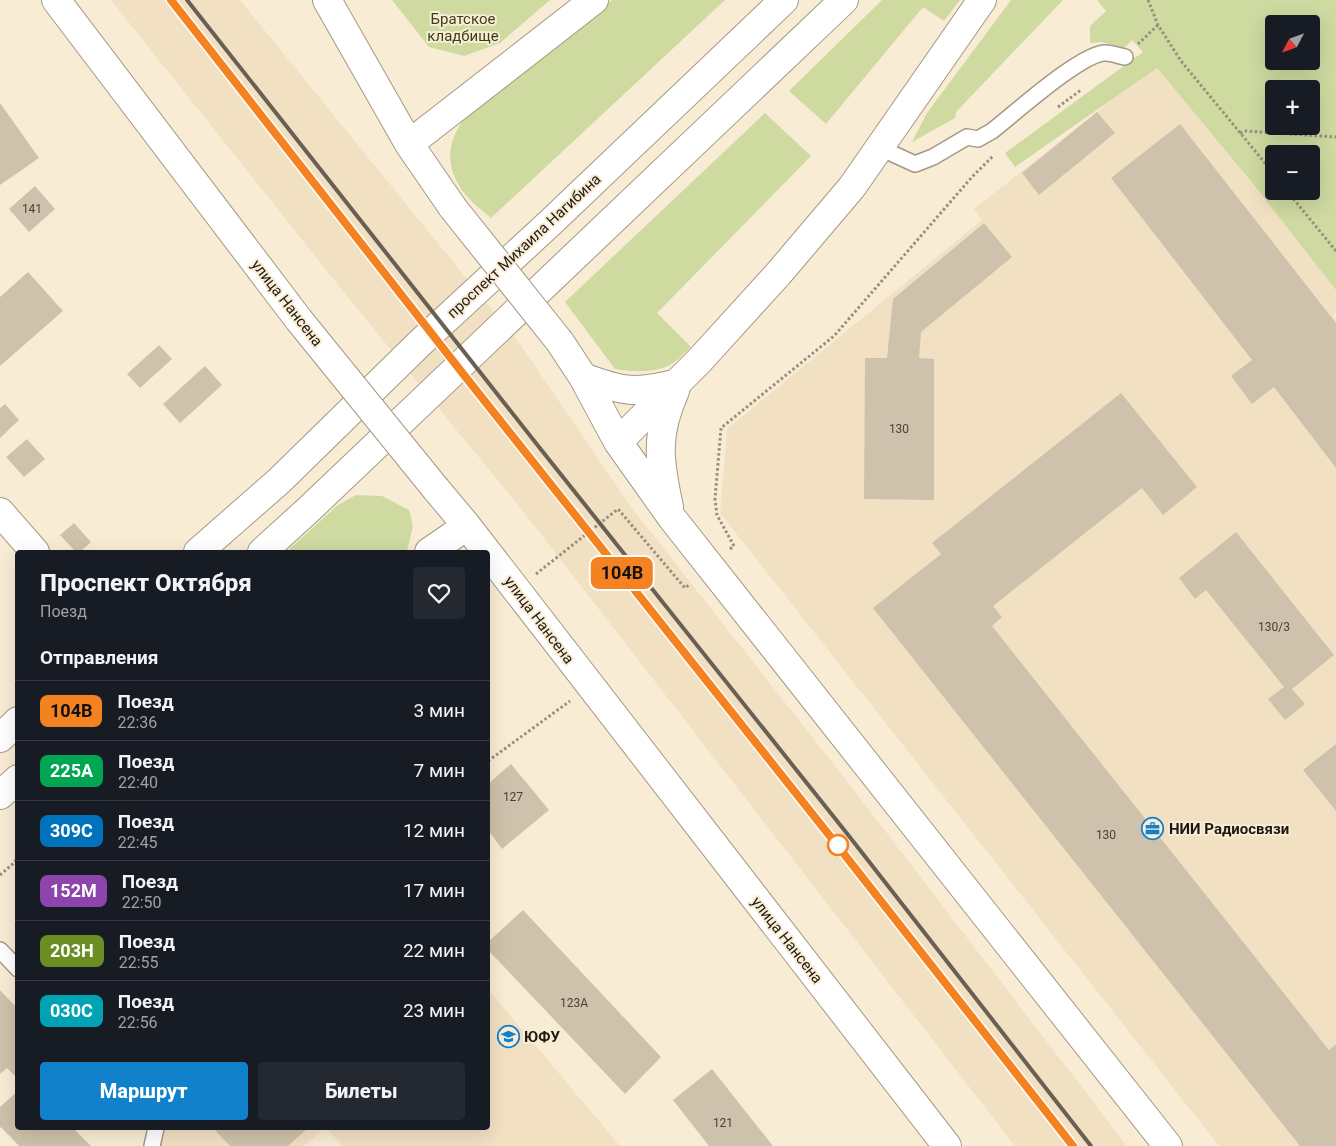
<!DOCTYPE html>
<html lang="ru">
<meta charset="utf-8">
<style>
:root{--surface:#171b24;--page:#242831;--text:#f1f3f6;--muted:#9ea1a6;--line:#363941;--accent:#1081ca}
body{margin:0;font-family:Roboto,sans-serif;background:var(--page);color:var(--text);height:100vh;display:flex;flex-direction:column;font-size:19px;white-space:nowrap}
*{box-sizing:border-box;margin:0}
p{font-size:16px;color:var(--muted)}
.icon{flex:none;width:28px;height:28px;fill:none;stroke:currentColor;stroke-width:2;stroke-linecap:round;stroke-linejoin:round}
.map{position:relative;flex:1;overflow:hidden}
.side{position:absolute;left:15px;top:550px;width:475px;height:580px;display:flex;flex-direction:column;background:var(--surface);border-radius:5px;box-shadow:0 5px 20px #0002}
.side>*{flex:none}
.badge{padding:0 10px;border-radius:8px;font-size:18px;line-height:32px}
.needle{width:32px;rotate:229deg}
.controls{position:absolute;left:1265px;top:15px;display:grid;gap:10px}
.controls a{display:grid;place-items:center;width:55px;height:55px;border-radius:5px;background:var(--surface);box-shadow:0 5px 20px #0002;font-size:25px}
.map>.badge{position:absolute;translate:-50% -50%;box-shadow:0 0 0 2px #fff}
h2{padding:0 25px;font-size:19px;line-height:45px}
.round{display:grid;place-items:center;flex:none;width:52px;height:52px;border-radius:5px;background:var(--page)}
.overview{display:flex;align-items:center;justify-content:space-between;height:85px;padding:0 25px}
h1{font-size:24px;font-weight:800;line-height:38px}
.action{display:flex;gap:10px;margin-top:auto;padding:10px 25px}
.action a{flex:1;height:58px;border-radius:5px;background:var(--accent);color:#fff;font-size:20px;font-weight:800;line-height:58px;text-align:center}
.action a+a{background:var(--page);color:var(--text)}
ul{padding:0;list-style:none}
li{display:flex;align-items:center;gap:15px;height:60px;padding:0 25px;border-top:1px solid var(--line)}
li div{flex:1}
li b{display:block;font-size:19px}
li em{font-style:normal}
li .badge{min-width:55px;font-weight:700;text-align:center}
.map>svg:first-child{display:block}
</style>
<div class="map">
<svg width="1336" height="1146" viewBox="0 0 1336 1146">
<rect width="100%" height="100%" fill="#f9ecd5"/>
<path fill="#f2e0c3" d="M 111,0 L 240,0 L 520,344 L 631,507 L 843,776 L 1127,1146 L 1015,1146 L 522,510 L 346,295 Z
M 1155,66 L 1336,286 L 1336,313 L 1334,316 L 1336,319 L 1336,1146 L 1219,1146 L 720,513 L 727,429 L 982,220 L 974,209 Z
M 488,989 L 620,1146 L 343,1146 L 326,1128 L 488,1128 Z
M 161,1128 L 325,1128 L 304,1146 L 154,1146 Z"/>
<path fill="#cedaa0" fill-rule="evenodd" d="M 392,0 L 550,0 L 500,43 L 464,56 L 429,47 Z
M 612,0 L 725,0 L 491,218 C 482,210 472,203 465,194 C 438,160 451,128 480,102 Z
M 882,0 L 960,0 L 944,21 L 923,7 L 826,124 L 789,91 Z
M 1011,0 L 1063,0 L 956,112 L 955,118 L 912,142 L 927,113 Z
M 1097,0 L 1336,0 L 1336,290 L 1257,189 L 1157,68 L 1015,167 L 1005,153 L 1143,52 L 1132,40 L 1124,48 L 1101,42 L 1090,43 L 1090,26 L 1106,11 ZM 1274,24 L 1311,24 L 1311,61 L 1274,61 ZM 1274,89 L 1311,89 L 1311,126 L 1274,126 ZM 1274,154 L 1311,154 L 1311,191 L 1274,191 Z
M 765,113 L 811,156 L 657,313 L 691,347 C 684,353 677,361 670,365 C 653,373 633,372 615,369 L 565,302 Z
M 356,495 L 382,496 L 409,510 L 413,526 L 407,551 L 286,552 L 338,505 Z"/>
<path fill="#cfc2ac" d="M 0,103 L 39,158 L 0,185 Z
M 1097,112 L 1115,133 L 1039,195 L 1022,173 Z
M 1180,124 L 1336,323 L 1336,468 L 1274,387 L 1252,404 L 1231,376 L 1252,360 L 1111,178 Z
M 35,186 L 55,209 L 29,232 L 9,209 Z
M 984,223 L 1012,257 L 921,332 L 919,358 L 934,359 L 934,500 L 864,499 L 865,358 L 887,358 L 893,299 Z
M 28,272 L 63,311 L 0,366 L 0,297 Z
M 159,345 L 172,359 L 140,388 L 127,374 Z
M 205,366 L 222,385 L 180,423 L 163,404 Z
M 1121,393 L 1197,487 L 1163,515 L 1142,488 L 993,606 L 1002,617 L 992,626 L 1329,1050 L 1336,1044 L 1336,1146 L 1300,1146 L 873,608 L 941,554 L 932,543 Z
M 5,404 L 19,420 L 0,438 L 0,408 Z
M 27,439 L 45,459 L 24,477 L 6,457 Z
M 74,523 L 91,542 L 80,552 L 76,552 L 60,535 Z
M 1236,532 L 1334,655 L 1292,689 L 1305,704 L 1285,720 L 1268,699 L 1284,687 L 1206,590 L 1195,599 L 1179,578 Z
M 1336,744 L 1336,811 L 1303,770 Z
M 511,764 L 549,810 L 502,849 L 488,830 L 488,784 Z
M 523,910 L 661,1057 L 625,1094 L 488,950 L 488,942 Z
M 0,990 L 18,1009 L 18,1079 L 7,1068 L 0,1074 Z
M 712,1069 L 773,1146 L 709,1146 L 673,1100 Z
M 18,1091 L 18,1128 L 73,1128 L 91,1146 L 19,1146 L 1,1127 L 0,1128 L 0,1107 Z
M 213,1128 L 308,1128 L 288,1146 L 230,1146 Z"/>
<g fill="none" stroke-linecap="round" stroke-linejoin="round">
<defs>
<path id="lane" d="M 878,147 L 915,164 L 933,157 L 967,137 L 978,139 L 992,131 C 1013,115 1082,52 1106,53 C 1112,53 1119,56 1125,57
M 0,950 L 18,969
M 152,1146 L 156,1128"/>
<path id="secondary" d="M 0,512 L 35,552"/>
<path id="primary" d="M 56,0 L 299,320
M 327,0 L 409,144 L 453,208
M 409,144 L 594,0
M 560,342 L 583,377 L 618,442 L 672,518 L 1168,1146
M 583,377 C 623,392 636,394 678,383
M 618,442 L 700,360 L 779,273 L 852,187 L 982,0
M 436,489 L 467,526 L 947,1146
M 669,507 C 659,461 655,435 675,391
M 198,552 L 279,481 L 420,343 L 551,222 L 784,0
M 262,552 L 307,511 L 844,0
M 429,552 L 467,526
M 0,738 L 18,721
M 0,795 L 18,779"/>
</defs>
<use href="#lane" stroke="#a59884" stroke-width="18"/>
<use href="#secondary" stroke="#a59884" stroke-width="30"/>
<use href="#primary" stroke="#a59884" stroke-width="30"/>
<path stroke="#978e7e" stroke-width="3" stroke-dasharray="2.5 2.5" stroke-linecap="butt" d="M 1148,0 L 1158,25 L 1181,61 L 1274,174
M 1138,44 L 1158,25
M 1058,107 L 1081,90
M 1240,133 L 1246,131 L 1336,137
M 1287,191 L 1336,251
M 730,549 L 734,546 L 717,515 L 715,499 L 721,428 L 834,336 L 972,177 L 993,156
M 536,574 L 618,509 L 685,588 L 690,584
M 488,761 L 570,701
M 0,875 L 15,862 L 18,855"/>
<use href="#lane" stroke="#fff" stroke-width="15"/>
<use href="#secondary" stroke="#fff" stroke-width="28"/>
<use href="#primary" stroke="#fff" stroke-width="28"/>
<path stroke="#686053" stroke-width="4" d="M 171,0 C 469,384 773,763 1073,1146
M 187,0 L 539,447 L 849,836 L 1091,1146"/>
<defs>
<path id="primary-bridge" d="M 453,208 L 560,342
M 299,320 L 436,489"/>
</defs>
<use href="#primary-bridge" stroke="#a59884" stroke-width="30" stroke-linecap="butt"/>
<use href="#primary-bridge" stroke="#fff" stroke-width="28"/>
</g>
<g fill="none" stroke-linecap="round" stroke-linejoin="round">
<defs>
<path id="line" d="M 171,0 L 464,375 L 837,845 L 1073,1146"/>
</defs>
<use href="#line" stroke="#fff" stroke-width="11"/>
<use href="#line" stroke="#f58220" stroke-width="8"/>
</g>
<defs>
<symbol id="office-ring" viewBox="-11 -11 22 22"><circle r="9.5" fill="#f9ecd5" stroke="#1081ca" stroke-width="1.5"/><path d="M-6-3h4V-5.5h4V-3h4V5H-6ZM-1-4.5V-3h2v-1.5ZM-6 0V1H6V0Z" fill="#1081ca"/></symbol>
<symbol id="university-ring" viewBox="-11 -11 22 22"><circle r="9.5" fill="#f9ecd5" stroke="#1081ca" stroke-width="1.5"/><path d="M0-5L7-2L0 1L-7-2ZM-4 1L0 2.5L4 1V4Q0 6-4 4Z" fill="#1081ca"/></symbol>
</defs>
<g fill-rule="evenodd">
<use href="#office-ring" x="1140" y="816" width="25" height="25"/>
<use href="#university-ring" x="496" y="1024" width="25" height="25"/>
</g>
<circle fill="#fff" stroke="#f58220" stroke-width="2.5" cx="838" cy="845" r="10"/>
<g text-anchor="middle" stroke-width="4" stroke-linejoin="round" paint-order="stroke">
<g font-size="12" fill="#4a4237">
<text x="32" y="213">141</text>
<text x="899" y="433">130</text>
<text x="1274" y="631">130/3</text>
<text x="513" y="801">127</text>
<text x="1106" y="839">130</text>
<text x="574" y="1007">123А</text>
<text x="723" y="1127">121</text>
</g>
<g font-size="15" fill="#394018" stroke="#f9ecd5">
<text x="463" y="24">Братское<tspan x="463" dy="17">кладбище</tspan></text>
</g>
<g font-size="15" fill="#1d1810" stroke="#f9ecd5">
<text transform="translate(524 246) rotate(-43)" y="5">проспект Михаила Нагибина</text>
<text transform="translate(287 303) rotate(52)" y="5">улица Нансена</text>
<text transform="translate(539 620) rotate(53)" y="5">улица Нансена</text>
<text transform="translate(787 940) rotate(52)" y="5">улица Нансена</text>
</g>
<g font-size="15" font-weight="bold" fill="#1d1810" stroke="#f9ecd5" text-anchor="start">
<text x="1169" y="834">НИИ Радиосвязи</text>
<text x="524" y="1042">ЮФУ</text>
</g>
</g>
</svg>
<div class="controls">
<a><svg class="needle" viewBox="-14 -14 28 28"><path d="M0-13l5 13h-10z" fill="#e53935"/><path d="M0 13l5-13h-10z" fill="#9ea1a6"/></svg></a>
<a>+</a>
<a>−</a>
</div>
<b class="badge" style="left:622px;top:573px;background:#f58220;color:#111">104В</b>
<section class="side">
<div class="overview"><div><h1>Проспект Октября</h1><p>Поезд</p></div><a class="round"><svg class="icon" aria-label="heart" viewBox="0 0 24 24"><path d="M12 20l-8-8c-3-5 5-10 8-4 3-6 11-1 8 4z"/></svg></a></div>
<h2>Отправления</h2>
<ul>
<li><span class="badge" style="background:#f58220;color:#111">104В</span><div><b>Поезд</b><p>22:36</p></div><em>3 мин</em></li>
<li><span class="badge" style="background:#00a651;color:#fff">225А</span><div><b>Поезд</b><p>22:40</p></div><em>7 мин</em></li>
<li><span class="badge" style="background:#0072bc;color:#fff">309С</span><div><b>Поезд</b><p>22:45</p></div><em>12 мин</em></li>
<li><span class="badge" style="background:#8e44ad;color:#fff">152М</span><div><b>Поезд</b><p>22:50</p></div><em>17 мин</em></li>
<li><span class="badge" style="background:#6b8e23;color:#fff">203Н</span><div><b>Поезд</b><p>22:55</p></div><em>22 мин</em></li>
<li><span class="badge" style="background:#00a3b4;color:#fff">030C</span><div><b>Поезд</b><p>22:56</p></div><em>23 мин</em></li>
</ul>
<div class="action"><a>Маршрут</a><a>Билеты</a></div>
</section>
</div>
